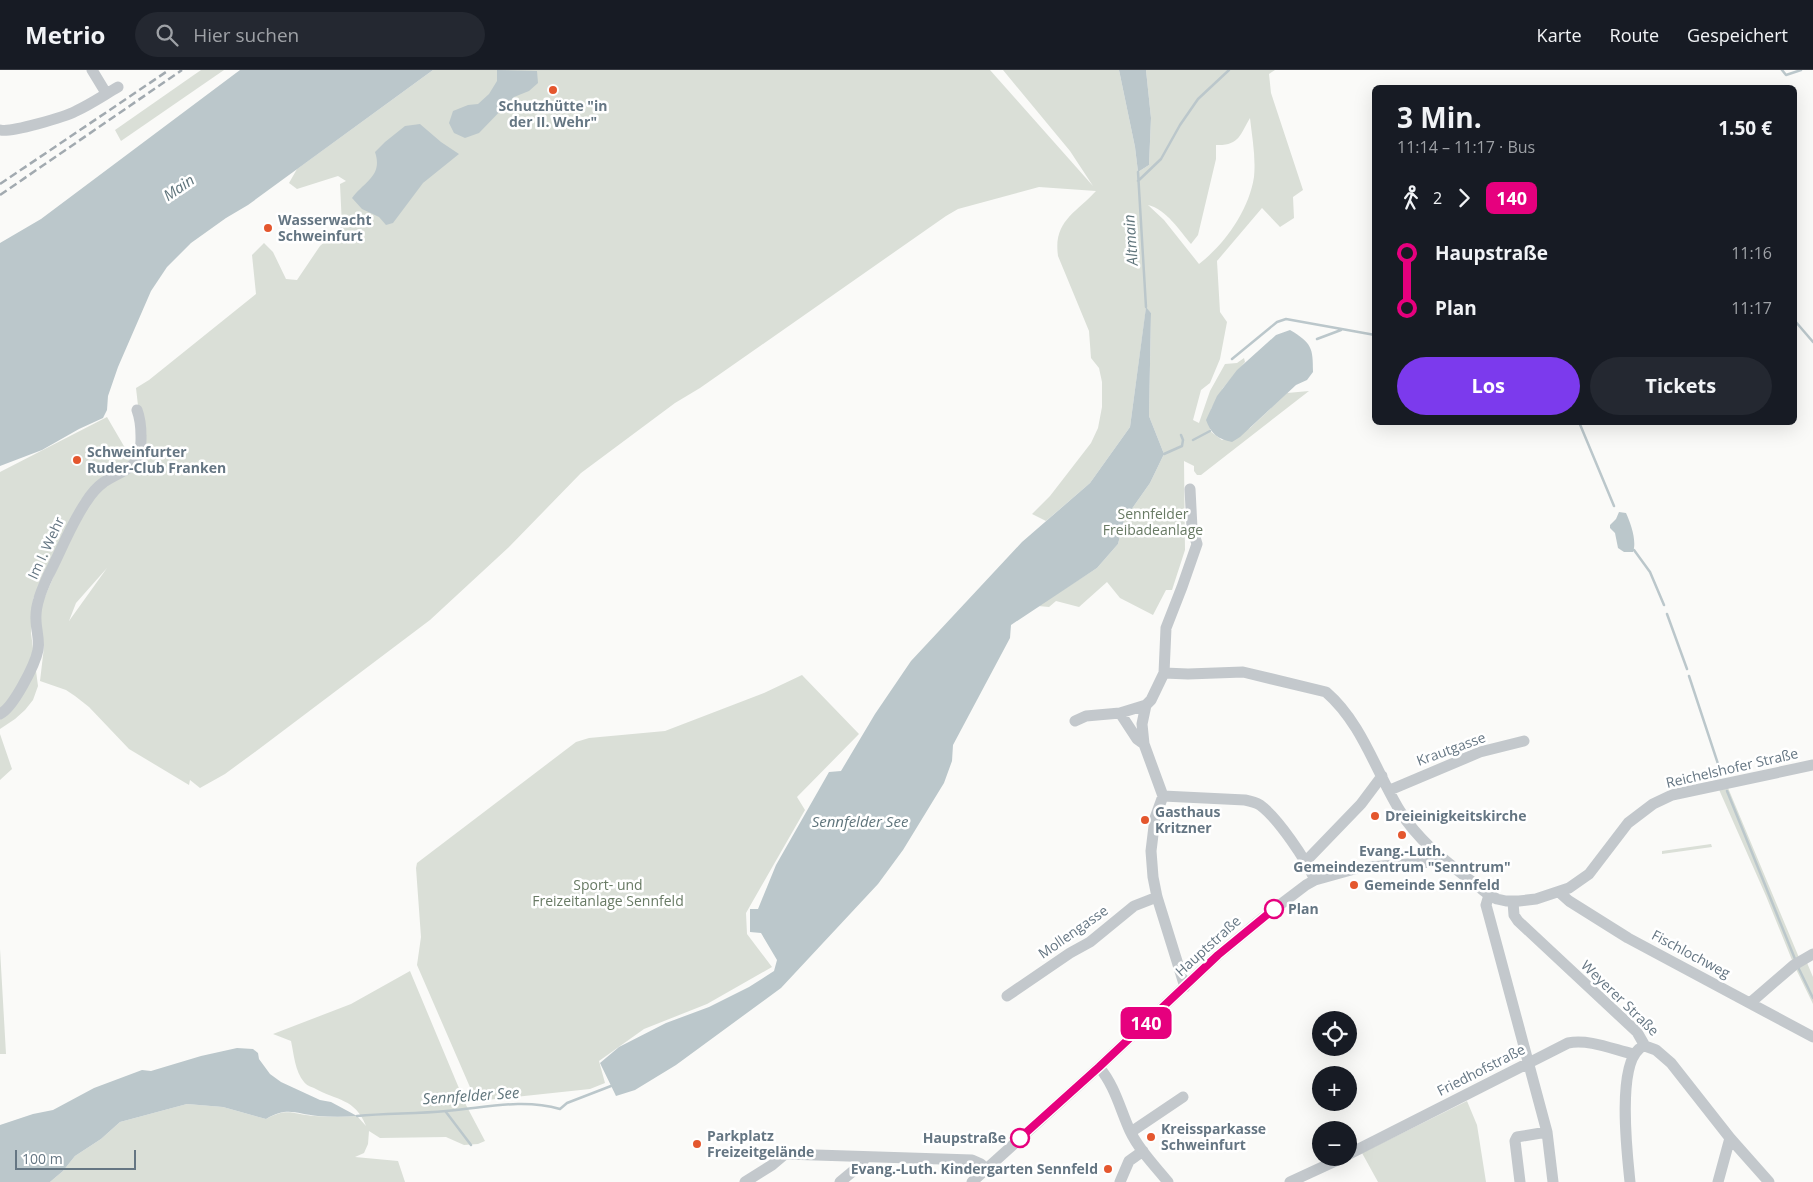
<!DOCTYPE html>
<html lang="de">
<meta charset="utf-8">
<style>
:root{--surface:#171b24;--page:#242831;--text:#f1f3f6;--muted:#9ea1a6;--line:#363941;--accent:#7c3aed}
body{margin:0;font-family:"Open Sans",sans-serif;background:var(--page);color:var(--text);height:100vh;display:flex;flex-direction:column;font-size:19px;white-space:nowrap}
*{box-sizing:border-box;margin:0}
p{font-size:16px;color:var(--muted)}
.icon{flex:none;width:28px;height:28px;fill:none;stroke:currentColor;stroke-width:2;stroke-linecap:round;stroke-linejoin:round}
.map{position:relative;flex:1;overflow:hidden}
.panel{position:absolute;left:1372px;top:15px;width:425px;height:340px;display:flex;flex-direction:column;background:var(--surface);border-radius:8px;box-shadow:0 5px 20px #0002}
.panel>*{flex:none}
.badge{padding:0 10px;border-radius:8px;font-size:18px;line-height:32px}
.fabs{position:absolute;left:1312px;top:941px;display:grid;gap:10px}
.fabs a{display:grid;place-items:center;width:45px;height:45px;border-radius:50%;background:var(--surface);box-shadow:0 5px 20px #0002;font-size:25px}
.scale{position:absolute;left:15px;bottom:12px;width:121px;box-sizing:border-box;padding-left:5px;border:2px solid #657683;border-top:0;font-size:14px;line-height:18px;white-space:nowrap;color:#657683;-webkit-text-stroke:4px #fff;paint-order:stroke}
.map>.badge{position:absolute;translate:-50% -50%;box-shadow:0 0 0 2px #fff}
.legs{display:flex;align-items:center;gap:8px;height:55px;padding:0 25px;font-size:16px}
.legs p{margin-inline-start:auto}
.head{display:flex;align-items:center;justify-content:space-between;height:85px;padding:0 25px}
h1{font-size:28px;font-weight:700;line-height:38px}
.cta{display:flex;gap:10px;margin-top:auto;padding:10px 25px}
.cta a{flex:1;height:58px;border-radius:30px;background:var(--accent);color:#fff;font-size:20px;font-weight:700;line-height:58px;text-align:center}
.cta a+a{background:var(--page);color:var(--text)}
ul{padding:0 25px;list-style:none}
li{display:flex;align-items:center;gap:18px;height:55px;font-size:19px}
li i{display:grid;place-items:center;width:8px;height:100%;margin:0 6px;background:currentColor}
li i::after{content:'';width:12px;height:12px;margin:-6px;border:4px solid;border-radius:50%;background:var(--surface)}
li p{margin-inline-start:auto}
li:first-child i{background:linear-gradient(#0000 50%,currentColor 0)}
li:last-child i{background:linear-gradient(currentColor 50%,#0000 0)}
header{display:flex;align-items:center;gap:30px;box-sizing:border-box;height:70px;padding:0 25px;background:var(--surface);border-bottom:1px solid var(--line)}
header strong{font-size:24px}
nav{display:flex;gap:28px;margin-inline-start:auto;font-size:18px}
.search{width:350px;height:45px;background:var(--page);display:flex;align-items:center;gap:12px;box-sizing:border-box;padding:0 18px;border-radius:28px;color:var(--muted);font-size:19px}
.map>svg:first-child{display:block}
</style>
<header>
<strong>Metrio</strong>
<div class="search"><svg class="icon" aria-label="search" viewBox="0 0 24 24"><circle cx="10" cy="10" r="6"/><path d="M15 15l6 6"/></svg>Hier suchen</div>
<nav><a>Karte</a><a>Route</a><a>Gespeichert</a></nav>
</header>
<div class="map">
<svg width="1813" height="1112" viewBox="0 0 1813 1112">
<rect width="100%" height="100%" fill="#fafaf8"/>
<path fill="#dadfd7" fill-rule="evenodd" d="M 201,0 L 224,0 L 121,71 L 115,60 Z
M 433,0 L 990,0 L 1093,116 L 1070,81 L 1003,0 L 1119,0 L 1135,77 L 1138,102 L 1149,95 L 1151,48 L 1146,0 L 1275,0 L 1269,4 L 1271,23 L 1303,120 L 1293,127 L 1294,148 L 1280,157 L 1262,138 L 1217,191 L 1220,242 L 1227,252 L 1220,289 L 1210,313 L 1201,320 L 1193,350 L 1199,353 L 1210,321 L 1225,294 L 1237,293 L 1244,288 L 1245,292 L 1223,318 L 1211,339 L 1210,361 L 1222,370 L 1250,358 L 1287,323 L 1309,321 L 1201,405 L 1197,405 L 1194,401 L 1194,396 L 1184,391 L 1185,480 L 1172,520 L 1166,520 L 1153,545 L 1120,528 L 1107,512 L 1079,537 L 1056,531 L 1049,537 L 1038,536 L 1097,498 L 1118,474 L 1124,450 L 1150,413 L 1164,384 L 1149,346 L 1151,243 L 1146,238 L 1130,357 L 1090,413 L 1046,451 L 1032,444 L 1050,426 L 1091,373 L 1098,358 L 1102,337 L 1102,312 L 1099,298 L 1091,288 L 1089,261 L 1058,186 C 1053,151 1076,143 1096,121 L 1039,117 L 958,139 L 946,146 L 700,318 L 675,333 L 581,403 L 509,477 L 430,550 L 263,676 L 225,704 L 200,718 L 190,710 L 189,715 L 129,679 L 89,637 L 75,626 L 66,620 L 40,611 L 44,577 L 37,563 L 36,547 L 87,430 L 128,400 L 141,362 L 136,318 L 149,310 L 256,224 L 252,185 L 264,173 L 273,182 L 286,209 L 297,210 L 320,176 L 342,156 L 340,114 L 346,111 L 338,106 L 297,119 L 289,113 L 297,99 ZM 1250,48 C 1252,67 1256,87 1254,107 C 1249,140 1225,174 1199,194 L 1164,150 L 1148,135 C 1166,139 1180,161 1191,174 L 1198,165 L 1216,89 L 1216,75 C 1239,76 1240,65 1250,48 ZM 107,498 L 69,551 L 76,533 Z
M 107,347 L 132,390 L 69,452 L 33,529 L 31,563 L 38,616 L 33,630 L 25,640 L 15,649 L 0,659 L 0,402 Z
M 802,605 L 859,664 L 797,727 L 805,740 L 746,843 L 747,864 L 772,897 L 707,934 L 644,959 L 599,991 L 605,1013 L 590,1019 L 476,1031 L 417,895 L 421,867 L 416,798 L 417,793 L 576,672 L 589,668 L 665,661 L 764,623 Z
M 0,664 L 12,699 L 0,710 Z
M 1726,713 L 1800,890 L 1805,888 L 1813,907 L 1813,934 L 1794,895 L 1766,826 L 1717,715 Z
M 1711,774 L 1712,777 L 1662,784 L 1662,781 Z
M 0,879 L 6,984 L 0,984 Z
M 410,901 L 466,1035 L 485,1071 L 478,1074 L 464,1075 L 446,1067 L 380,1068 L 369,1061 L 368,1074 L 364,1083 L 355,1087 L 398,1091 L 405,1112 L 50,1112 L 63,1101 L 75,1086 L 101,1069 L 120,1052 L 187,1034 L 223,1037 L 266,1049 C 287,1037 293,1044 314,1046 C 329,1047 343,1047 357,1046 L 366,1056 C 355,1028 337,1031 314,1018 C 311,1017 306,1015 304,1012 C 295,1001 294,985 291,971 L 273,964 L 351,934 Z
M 1467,1031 L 1477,1055 L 1486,1112 L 1378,1112 L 1362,1083 Z"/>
<path fill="#bbc7cb" d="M 240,0 L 433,0 L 248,135 L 226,148 L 191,173 L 167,197 L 151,221 L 118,297 L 108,326 L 107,340 L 103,348 L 79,359 L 42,380 L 0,396 L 0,173 L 41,149 Z
M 497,0 L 537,1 L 538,13 L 529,21 L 514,27 L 479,63 L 465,68 L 454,63 L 449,53 L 453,41 L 468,35 L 478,34 L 489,24 L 497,11 Z
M 1119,0 L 1146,0 L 1151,48 L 1149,95 L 1138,102 L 1135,77 Z
M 420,54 L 441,72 L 459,84 L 423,113 L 393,153 L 386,155 L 379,147 L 362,139 L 352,128 C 365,111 383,106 375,82 L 385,72 L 405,56 Z
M 1146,237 L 1151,243 L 1149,346 L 1164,384 L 1150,413 L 1124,450 L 1118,474 L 1097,498 L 1011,555 L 1010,568 L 953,675 L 952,691 L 944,713 L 903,780 L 878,814 L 781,918 L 676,995 L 635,1020 L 616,1026 L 600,993 L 619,977 L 666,953 L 709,937 L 749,917 L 774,901 L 777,890 L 761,863 L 750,862 L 750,839 L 758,839 L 776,795 L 829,702 L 841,701 L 875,644 L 911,591 L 1022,472 L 1090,413 L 1130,357 Z
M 1290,260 C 1312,273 1313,278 1313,302 L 1307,310 L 1296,315 L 1240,367 L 1232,372 C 1218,369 1211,364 1206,350 L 1217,326 L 1237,300 L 1276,265 Z
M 1619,442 L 1626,443 C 1631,454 1637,471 1633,482 L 1624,482 L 1618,478 L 1615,463 L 1610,458 L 1610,455 L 1616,449 Z
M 237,978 L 253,979 L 258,983 L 259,989 L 270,1004 L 281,1012 L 320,1030 L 331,1032 L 357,1046 C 344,1047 331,1047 318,1046 C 296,1044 288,1036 266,1049 L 223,1037 L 187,1034 L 120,1052 L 101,1069 L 75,1086 L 63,1101 L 50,1112 L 0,1112 L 0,1055 L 33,1044 L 53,1040 L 94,1018 L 142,1000 L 151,1001 L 201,986 Z"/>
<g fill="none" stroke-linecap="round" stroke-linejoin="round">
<path stroke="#bbc7cb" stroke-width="2.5" d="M 1782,0 L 1786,5 L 1801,0
M 1138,102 L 1146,237
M 1138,111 L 1161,89 L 1180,55 L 1198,29 L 1229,0
M 1795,251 L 1813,272
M 1317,269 L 1341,260
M 1232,289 L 1277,252 L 1286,249 L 1375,265
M 1579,352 L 1614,436
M 1193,370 L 1210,361
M 1164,384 L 1182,376 L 1183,370 L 1181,365
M 1634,480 L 1650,502 L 1664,535
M 1667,544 L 1687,599
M 1689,606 L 1722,706
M 1727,721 L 1795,889
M 1798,897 L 1813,928
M 446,1042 L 471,1075
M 357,1046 C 387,1043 416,1044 446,1041 C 485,1038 522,1028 560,1039 L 567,1033 L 611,1016"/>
<path stroke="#c3c8cc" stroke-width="11" d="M 92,0 L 106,23
M 0,60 C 10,63 65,47 76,41 C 91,34 104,25 118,17
M 1164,603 L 1188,604 L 1243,602 L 1326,622 C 1362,653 1376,702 1400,741 C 1422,777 1457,799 1489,825 L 1497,829 L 1506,831 L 1519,831 L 1536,829 L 1569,818 L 1589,804 L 1628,753 L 1653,734 L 1672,725 L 1813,695
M 1120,643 L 1137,669 L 1144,674
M 0,644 C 13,638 35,595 38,580 C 40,571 36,559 36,550 C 35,535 42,519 48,506 C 61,481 71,454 86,432 C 91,424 97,417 104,412 C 127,397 142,400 141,366 C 141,357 140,348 137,340
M 1075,651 L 1086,646 L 1120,643 L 1146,635
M 1390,720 L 1480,682 L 1524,671
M 1163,726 L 1245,730 C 1250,731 1255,732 1260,735 C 1278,748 1306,790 1315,810
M 1306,791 L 1361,734 L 1382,706
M 1559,822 L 1569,831 L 1628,868 L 1813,967
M 1489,825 L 1486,835 L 1489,846 L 1547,1062 L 1553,1112
M 1513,832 L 1514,845 L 1518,851 L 1637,962 L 1645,976 L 1656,980 L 1671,993 L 1730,1068 L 1769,1112
M 1185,917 L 1157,827 L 1153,807 L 1151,781 L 1155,748 L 1163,726 L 1144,674 L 1142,654 L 1146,635 L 1151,630 L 1164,603 L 1166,558 L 1182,517 L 1197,474 L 1192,458 L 1190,419
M 1007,926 L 1070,883 L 1090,872 L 1134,836 L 1157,827
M 1750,933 L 1794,895 L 1813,884
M 1099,997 C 1115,1016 1120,1039 1130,1061 C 1139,1080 1155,1096 1168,1112
M 1131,1062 L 1183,1027
M 1349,1084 L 1568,973 C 1589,969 1612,979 1633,984
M 745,1112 L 772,1095 L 785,1084 L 972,1090 L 981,1094 L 986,1100
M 840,1112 L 858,1097 L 866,1087
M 972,1112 L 1099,997 L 1218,885 L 1264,847 L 1306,815 L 1315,810 L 1358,798 L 1444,791
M 1120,1112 L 1129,1091 L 1143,1081
M 1290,1112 L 1342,1088
M 1520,1112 L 1515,1071 L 1517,1067 L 1547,1062
M 1630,1112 C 1627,1083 1617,998 1639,979
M 1718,1112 L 1730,1068"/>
<path stroke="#a2aab0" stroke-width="2.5" stroke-dasharray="8 4" stroke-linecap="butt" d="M 0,114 L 169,0
M 0,125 L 182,0"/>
</g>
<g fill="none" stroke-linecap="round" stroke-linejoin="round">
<defs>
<path id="line-1" d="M 1020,1068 L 1099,997 L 1218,885 L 1274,839"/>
</defs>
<use href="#line-1" stroke="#fff" stroke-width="11"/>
<use href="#line-1" stroke="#e6007e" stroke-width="8"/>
</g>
<g fill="#e4572e" stroke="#fff" stroke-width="2">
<circle cx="553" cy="20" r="5"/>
<circle cx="268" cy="158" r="5"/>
<circle cx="77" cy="390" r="5"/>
<circle cx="1375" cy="746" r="5"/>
<circle cx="1145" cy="750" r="5"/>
<circle cx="1402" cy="765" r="5"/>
<circle cx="1354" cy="815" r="5"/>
<circle cx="1151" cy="1067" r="5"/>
<circle cx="697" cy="1074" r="5"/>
<circle cx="1108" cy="1099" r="5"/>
</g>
<g fill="#fff" stroke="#e6007e" stroke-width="2.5">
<circle cx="1274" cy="839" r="9"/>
<circle cx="1020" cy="1068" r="9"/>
</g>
<g text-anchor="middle" stroke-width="5" stroke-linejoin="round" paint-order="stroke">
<g font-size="14" font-weight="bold" fill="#657683" stroke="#fff" text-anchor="start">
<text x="553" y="41" text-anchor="middle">Schutzhütte "in<tspan x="553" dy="16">der II. Wehr"</tspan></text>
<text x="278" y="155">Wasserwacht<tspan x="278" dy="16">Schweinfurt</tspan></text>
<text x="87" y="387">Schweinfurter<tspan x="87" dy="16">Ruder-Club Franken</tspan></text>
<text x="1155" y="747">Gasthaus<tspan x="1155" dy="16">Kritzner</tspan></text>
<text x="1385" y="751">Dreieinigkeitskirche</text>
<text x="1402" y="786" text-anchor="middle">Evang.-Luth.<tspan x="1402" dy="16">Gemeindezentrum "Senntrum"</tspan></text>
<text x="1364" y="820">Gemeinde Sennfeld</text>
<text x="1161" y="1064">Kreissparkasse<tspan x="1161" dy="16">Schweinfurt</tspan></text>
<text x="707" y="1071">Parkplatz<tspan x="707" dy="16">Freizeitgelände</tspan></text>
<text x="1098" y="1104" text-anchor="end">Evang.-Luth. Kindergarten Sennfeld</text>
</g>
<g font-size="14" fill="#687a64" stroke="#fff">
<text x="1153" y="449">Sennfelder<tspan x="1153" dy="16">Freibadeanlage</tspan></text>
<text x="608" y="820">Sport- und<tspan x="608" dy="16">Freizeitanlage Sennfeld</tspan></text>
</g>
<g font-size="14" fill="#657683" stroke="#fff">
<text transform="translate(46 478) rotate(-65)" y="5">Im I. Wehr</text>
<text transform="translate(1451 679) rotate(-20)" y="5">Krautgasse</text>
<text transform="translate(1732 698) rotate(-13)" y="5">Reichelshofer Straße</text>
<text transform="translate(1073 862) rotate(-35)" y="5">Mollengasse</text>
<text transform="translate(1208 876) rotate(-42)" y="5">Hauptstraße</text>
<text transform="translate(1691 884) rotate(28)" y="5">Fischlochweg</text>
<text transform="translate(1620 928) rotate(44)" y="5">Weyerer Straße</text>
<text transform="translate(1481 1000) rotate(-27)" y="5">Friedhofstraße</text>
</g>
<g font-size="14" font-weight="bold" fill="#657683" stroke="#fff" text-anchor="start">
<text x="1288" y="844">Plan</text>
<text x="1006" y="1073" text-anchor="end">Haupstraße</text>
</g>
<g font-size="15" font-style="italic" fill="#60757c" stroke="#fff">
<text transform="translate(179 118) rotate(-34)" y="5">Main</text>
<text transform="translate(1131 170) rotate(-94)" y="5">Altmain</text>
<text x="860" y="757">Sennfelder See</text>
<text transform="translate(471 1026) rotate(-4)" y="5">Sennfelder See</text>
</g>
</g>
</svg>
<div class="fabs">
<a><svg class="icon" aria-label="locate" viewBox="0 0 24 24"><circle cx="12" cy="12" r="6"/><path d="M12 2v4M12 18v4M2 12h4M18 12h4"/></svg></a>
<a>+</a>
<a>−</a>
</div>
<div class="scale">100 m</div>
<b class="badge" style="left:1146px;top:953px;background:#e6007e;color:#fff">140</b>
<section class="panel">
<div class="head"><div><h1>3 Min.</h1><p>11:14 – 11:17 · Bus</p></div><b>1.50 €</b></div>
<div class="legs"><svg class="icon" aria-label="walk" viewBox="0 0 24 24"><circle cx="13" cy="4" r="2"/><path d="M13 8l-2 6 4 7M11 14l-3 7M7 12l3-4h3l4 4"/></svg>2<svg class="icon" aria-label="forward" viewBox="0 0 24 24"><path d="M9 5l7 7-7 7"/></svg><b class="badge" style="background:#e6007e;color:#fff">140</b></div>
<ul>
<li><i style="color:#e6007e"></i><b>Haupstraße</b><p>11:16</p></li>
<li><i style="color:#e6007e"></i><b>Plan</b><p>11:17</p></li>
</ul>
<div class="cta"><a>Los</a><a>Tickets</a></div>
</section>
</div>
